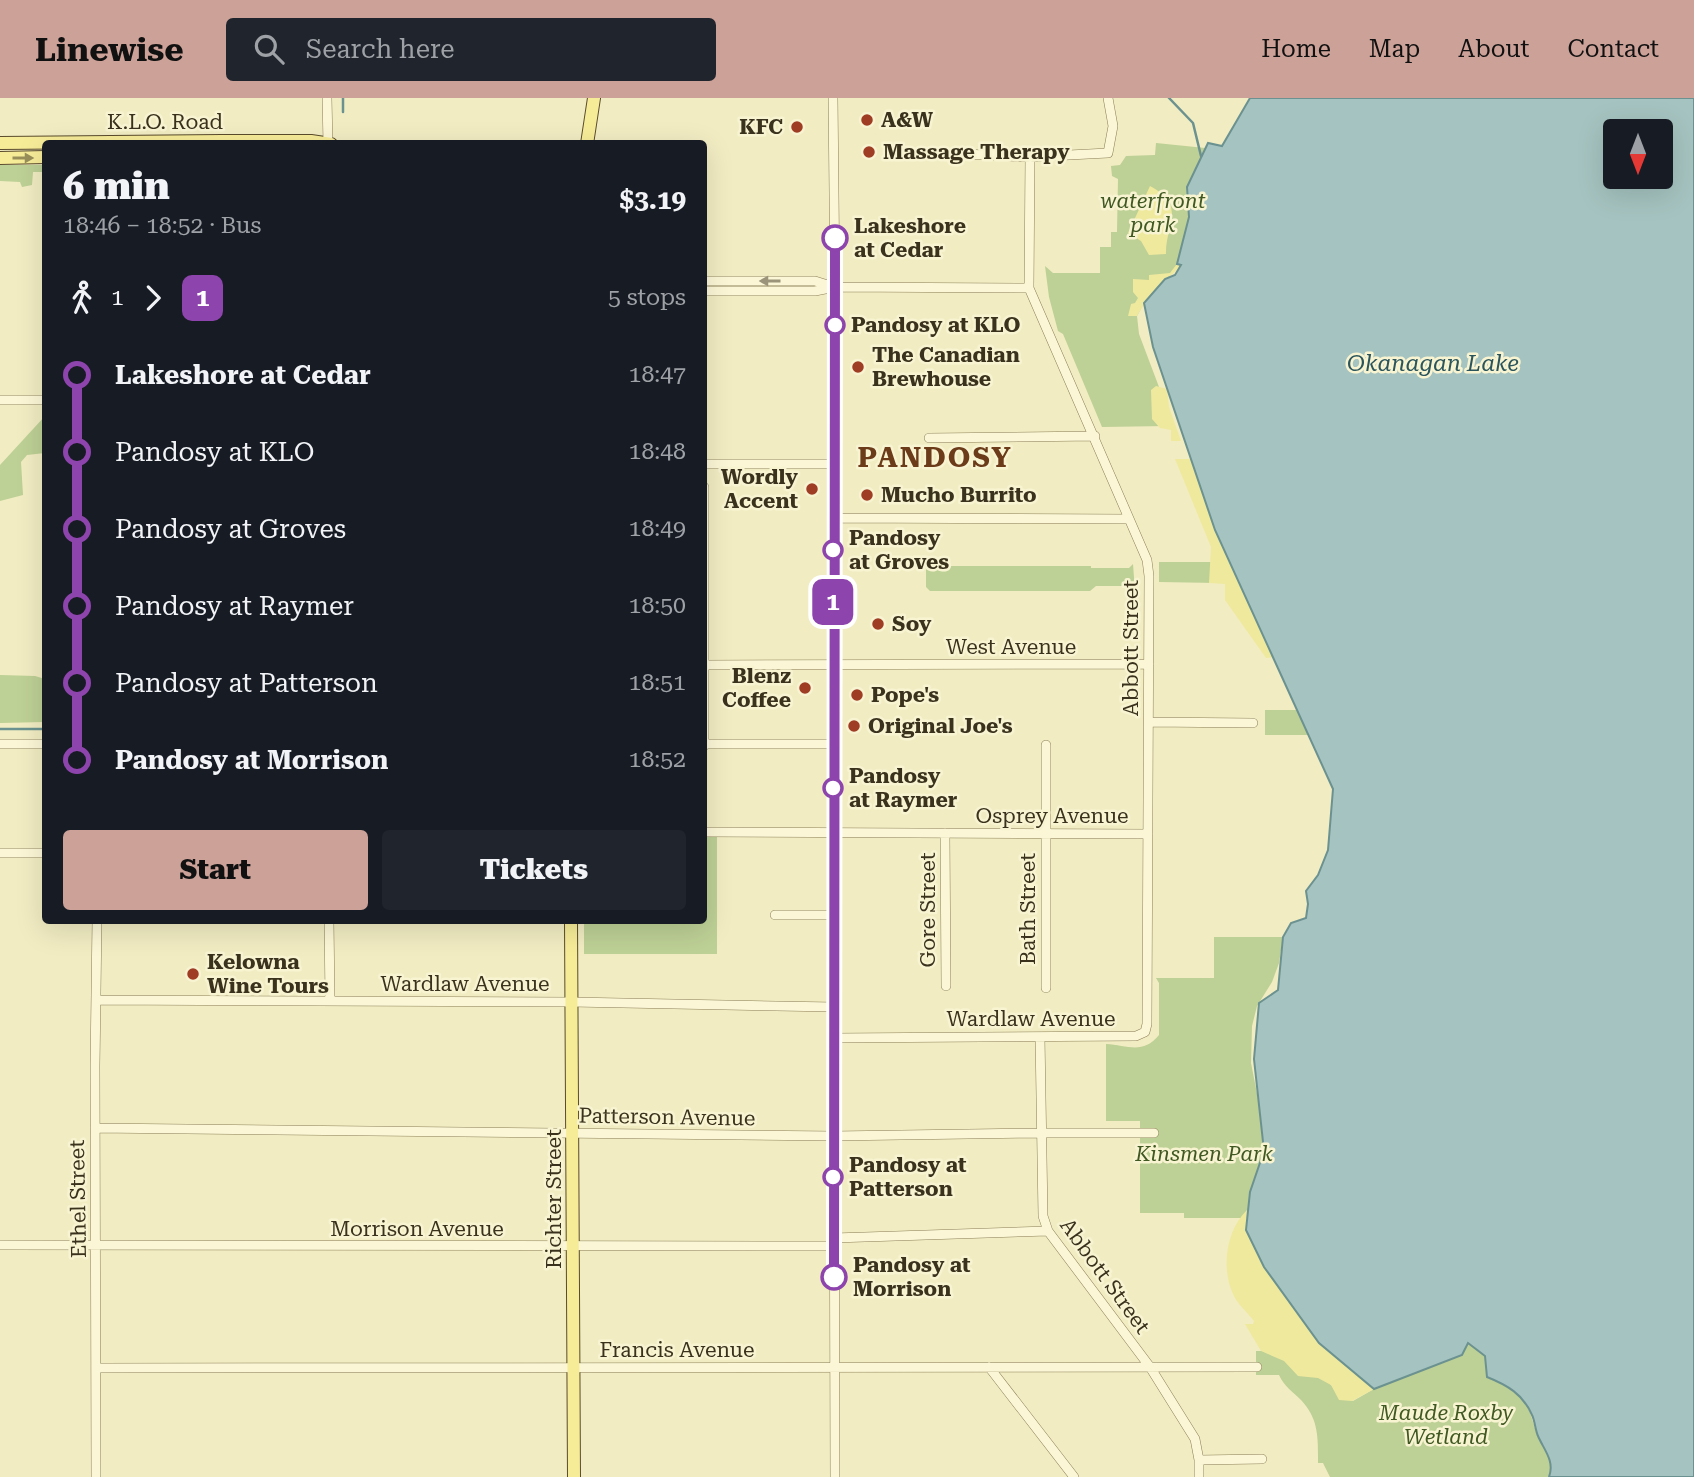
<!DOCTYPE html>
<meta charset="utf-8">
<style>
:root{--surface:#171b24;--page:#20242c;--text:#f1f3f6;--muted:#9ea1a6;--accent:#cca198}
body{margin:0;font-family:"Roboto Serif",serif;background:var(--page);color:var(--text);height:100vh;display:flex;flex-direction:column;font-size:26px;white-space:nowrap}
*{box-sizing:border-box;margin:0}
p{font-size:23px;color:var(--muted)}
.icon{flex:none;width:38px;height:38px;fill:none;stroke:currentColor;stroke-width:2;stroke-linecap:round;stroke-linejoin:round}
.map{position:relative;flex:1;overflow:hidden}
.panel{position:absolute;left:42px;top:42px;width:665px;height:784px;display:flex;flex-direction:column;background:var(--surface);border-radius:7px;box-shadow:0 7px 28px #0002}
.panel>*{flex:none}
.badge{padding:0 14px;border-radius:10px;font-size:24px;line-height:46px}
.needle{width:46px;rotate:180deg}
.fabs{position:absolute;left:1603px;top:21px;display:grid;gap:14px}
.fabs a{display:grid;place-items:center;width:70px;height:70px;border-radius:7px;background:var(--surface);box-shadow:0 7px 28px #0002;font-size:35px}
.map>.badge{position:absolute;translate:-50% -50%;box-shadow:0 0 0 4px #fff}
.legs{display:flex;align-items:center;gap:10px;height:77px;padding:0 21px;font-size:23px}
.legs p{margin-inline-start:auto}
.overview{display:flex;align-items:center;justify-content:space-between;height:119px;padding:0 21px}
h1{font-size:38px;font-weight:800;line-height:52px}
.button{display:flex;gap:14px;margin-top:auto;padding:14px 21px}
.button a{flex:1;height:80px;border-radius:7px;background:var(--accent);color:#111;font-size:28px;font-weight:800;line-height:80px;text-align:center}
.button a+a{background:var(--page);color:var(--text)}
ul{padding:0 21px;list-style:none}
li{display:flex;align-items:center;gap:24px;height:77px;font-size:26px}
li i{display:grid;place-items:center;width:10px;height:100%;margin:0 9px;background:currentColor}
li i::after{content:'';width:18px;height:18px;margin:-9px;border:5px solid;border-radius:50%;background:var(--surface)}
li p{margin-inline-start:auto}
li:first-child i{background:linear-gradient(#0000 50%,currentColor 0)}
li:last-child i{background:linear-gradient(currentColor 50%,#0000 0)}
header{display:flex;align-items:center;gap:42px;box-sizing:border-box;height:98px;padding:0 35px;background:var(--accent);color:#111}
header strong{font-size:33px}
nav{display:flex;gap:38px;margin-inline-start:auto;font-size:24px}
.search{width:490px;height:63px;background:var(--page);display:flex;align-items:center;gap:18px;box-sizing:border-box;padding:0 24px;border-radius:7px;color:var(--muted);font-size:26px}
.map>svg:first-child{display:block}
</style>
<header>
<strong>Linewise</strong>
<div class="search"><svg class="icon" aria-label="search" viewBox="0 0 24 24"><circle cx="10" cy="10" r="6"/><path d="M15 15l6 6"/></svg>Search here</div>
<nav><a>Home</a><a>Map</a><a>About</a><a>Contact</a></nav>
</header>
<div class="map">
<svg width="1694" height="1379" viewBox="0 0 1694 1379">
<rect width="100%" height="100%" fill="#f1ecc2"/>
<path fill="#bdd095" d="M 1156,45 L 1205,50 L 1187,89 L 1189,119 L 1181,166 L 1144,205 L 1137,218 L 1139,236 L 1159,289 L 1166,328 L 1102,329 L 1063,236 L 1058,233 L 1049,199 L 1045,168 L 1053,175 L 1100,175 L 1100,149 L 1111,149 L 1111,134 L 1117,134 L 1118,81 L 1112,78 L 1111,68 L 1120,67 L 1126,58 L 1155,57 Z
M 0,67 L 45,67 L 45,74 L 33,74 L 32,87 L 22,89 L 20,84 L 0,83 Z
M 45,318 L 45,355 L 27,357 L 21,364 L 23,397 L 0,403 L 0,367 Z
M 1159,464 L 1219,464 L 1218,485 L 1159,484 Z
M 1133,466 L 1135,493 L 1130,488 L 1096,488 L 1090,493 L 930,493 L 926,489 L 926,471 L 930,468 L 1091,468 L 1091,470 L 1129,470 Z
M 0,577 L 35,578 L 45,581 L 45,624 L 0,625 Z
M 1265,612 L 1297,612 L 1312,637 L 1265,637 Z
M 704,739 L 717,739 L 717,856 L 584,856 L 584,823 L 704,822 Z
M 1214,839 L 1283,839 L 1279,865 L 1272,884 L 1257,908 L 1252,928 L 1251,965 L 1269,1056 L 1254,1120 L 1184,1120 L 1184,1115 L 1140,1115 L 1140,1023 L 1106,1023 L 1106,946 C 1127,947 1143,957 1159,937 L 1159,885 L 1156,880 L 1214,880 Z
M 1468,1245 L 1485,1258 L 1487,1279 C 1499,1284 1511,1288 1520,1298 C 1531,1310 1532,1324 1538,1338 C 1544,1352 1555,1363 1549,1379 L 1330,1379 L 1323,1365 L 1318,1365 C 1318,1340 1319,1321 1301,1302 C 1293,1294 1284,1288 1279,1277 L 1256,1277 L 1256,1253 L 1296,1253 L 1327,1284 L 1353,1303 L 1374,1291 L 1461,1257 Z"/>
<path fill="#efe99e" d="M 1150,88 C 1188,109 1165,127 1166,156 L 1149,157 L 1141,143 L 1128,135 Z
M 1177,166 L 1181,166 C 1176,175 1173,175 1165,181 C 1154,190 1144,206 1137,218 L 1128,218 L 1131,206 L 1135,205 L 1138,200 L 1133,194 L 1133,181 L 1149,182 L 1149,177 L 1170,175 Z
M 1156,288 L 1167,291 L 1169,309 L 1181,343 L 1171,343 L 1171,332 L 1160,330 L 1152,321 L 1151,292 Z
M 1175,361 L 1191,361 L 1215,432 L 1273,559 L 1266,560 L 1225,502 L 1225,486 L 1209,485 L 1211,449 Z
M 1247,1112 L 1246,1132 L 1265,1171 L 1319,1245 L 1374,1291 L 1352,1303 L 1339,1302 L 1331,1287 L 1318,1280 L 1298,1278 L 1284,1263 L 1261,1253 L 1245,1226 L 1253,1226 L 1254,1223 C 1248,1215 1237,1206 1233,1196 C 1221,1170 1226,1132 1247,1112 Z"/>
<path fill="#a5c3c0" stroke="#6b9290" stroke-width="2" fill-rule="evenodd" d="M 1250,0 L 1694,0 L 1694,1379 L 1549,1379 C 1555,1363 1544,1352 1538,1338 C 1535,1331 1535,1323 1532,1317 C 1523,1296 1507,1287 1487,1279 L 1485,1258 L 1468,1245 L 1462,1257 L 1374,1291 L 1319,1245 L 1264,1169 L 1246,1132 L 1250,1094 L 1264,1053 L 1254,961 L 1259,905 L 1278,892 L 1283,839 L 1291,825 L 1306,820 L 1308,806 L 1306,793 L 1318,777 L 1328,752 L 1333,691 L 1215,432 L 1153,249 L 1144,205 L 1165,181 L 1175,177 L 1181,167 L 1177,166 L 1189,119 L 1187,89 L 1208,45 L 1222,48 ZM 1615,33 L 1661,33 L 1661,79 L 1615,79 Z"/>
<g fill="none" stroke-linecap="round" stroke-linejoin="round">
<path stroke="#6b9290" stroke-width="2.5" d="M 1169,0 L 1193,25 L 1201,58
M 343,14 L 343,0
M 0,631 L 46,631"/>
<defs>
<path id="minor" d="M 327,0 L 328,46
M 833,0 L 835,189 L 833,567 L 835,1379
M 943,55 L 1030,59 L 1108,55 L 1113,28 L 1108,0
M 704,183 L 815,183 L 834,189
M 704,193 L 815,193 L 835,189 L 1029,190
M 0,302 L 46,302
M 929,340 L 1095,338
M 704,366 L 834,366
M 704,389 L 704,648
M 833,420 L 1129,421
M 704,567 L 1149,566
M 1149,624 L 1253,625
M 0,646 L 46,646
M 704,646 L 833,646
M 704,734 L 1148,736
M 945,735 L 946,888
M 0,755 L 46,755
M 775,817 L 833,817
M 329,822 L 330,903
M 1046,890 L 1046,647
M 96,902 L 572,904 L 834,909
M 1040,939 L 1043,1118 L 1048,1133 L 1150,1269 L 1195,1341 L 1199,1362 L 1199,1379
M 834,940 L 1136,938 L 1145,934 L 1147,926 L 1149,478 L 1147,462 L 1029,190 L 1030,59
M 95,1030 L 834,1038 L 1040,1035 L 1154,1035
M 834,1140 L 1048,1133
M 0,1147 L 834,1148
M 989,1269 L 1074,1379
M 97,1270 L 1257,1269
M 1199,1362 L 1262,1361
M 96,1379 L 95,968 L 97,822"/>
<path id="major" d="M 0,45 L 222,43 L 311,43 L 331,46
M 587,46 L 594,0
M 0,60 L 46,59
M 571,822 L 574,1379"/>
</defs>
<use href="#minor" stroke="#8c7e58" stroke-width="10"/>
<use href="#major" stroke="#5a4b2c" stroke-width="14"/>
<use href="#minor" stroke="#fbf7d6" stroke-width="9"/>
<use href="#major" stroke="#f6ec98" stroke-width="12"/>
</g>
<defs><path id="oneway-solid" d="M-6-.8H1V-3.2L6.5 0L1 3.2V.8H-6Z" transform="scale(1.75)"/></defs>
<use fill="#988f5a" href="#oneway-solid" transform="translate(23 60)"/>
<use fill="#9b947a" href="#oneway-solid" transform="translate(770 183) rotate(180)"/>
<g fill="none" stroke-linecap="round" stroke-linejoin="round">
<defs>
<path id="line-1" d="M 834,1179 L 835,140"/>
</defs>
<use href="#line-1" stroke="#fff" stroke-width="16"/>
<use href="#line-1" stroke="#8e44ad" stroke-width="10"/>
</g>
<g fill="#9f3c24" stroke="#f8f4d2" stroke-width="2.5">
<circle cx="867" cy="22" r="7"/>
<circle cx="797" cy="29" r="7"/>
<circle cx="869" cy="54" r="7"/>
<circle cx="858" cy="269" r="7"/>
<circle cx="812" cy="391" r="7"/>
<circle cx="867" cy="397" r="7"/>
<circle cx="878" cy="526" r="7"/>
<circle cx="805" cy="590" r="7"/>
<circle cx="857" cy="597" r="7"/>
<circle cx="854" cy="628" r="7"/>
<circle cx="193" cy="876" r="7"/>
</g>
<g fill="#fff" stroke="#8e44ad" stroke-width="3.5">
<circle cx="835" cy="140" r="12"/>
<circle cx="835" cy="227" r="9"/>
<circle cx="833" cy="452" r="9"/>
<circle cx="833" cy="690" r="9"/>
<circle cx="833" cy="1079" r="9"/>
<circle cx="834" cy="1179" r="12"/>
</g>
<g text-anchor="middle" stroke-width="5" stroke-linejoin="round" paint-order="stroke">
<g font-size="21" font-weight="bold" fill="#3b321d" stroke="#f8f4d2" text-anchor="start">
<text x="881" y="29">A&amp;W</text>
<text x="783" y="36" text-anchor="end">KFC</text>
<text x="883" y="61">Massage Therapy</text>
<text x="872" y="264">The Canadian<tspan x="872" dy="24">Brewhouse</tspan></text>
<text x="798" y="386" text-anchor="end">Wordly<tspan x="798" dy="24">Accent</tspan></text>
<text x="881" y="404">Mucho Burrito</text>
<text x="892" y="533">Soy</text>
<text x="791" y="585" text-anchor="end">Blenz<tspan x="791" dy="24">Coffee</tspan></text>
<text x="871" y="604">Pope's</text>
<text x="868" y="635">Original Joe's</text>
<text x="207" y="871">Kelowna<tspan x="207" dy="24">Wine Tours</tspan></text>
</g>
<g font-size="21" fill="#3b321d" stroke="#f8f4d2">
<text x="165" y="31">K.L.O. Road</text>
<text x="1011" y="556">West Avenue</text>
<text transform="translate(1131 550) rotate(-90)" y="7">Abbott Street</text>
<text x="1052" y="725">Osprey Avenue</text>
<text transform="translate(1028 811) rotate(-90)" y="7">Bath Street</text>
<text transform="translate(928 812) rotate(-90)" y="7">Gore Street</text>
<text x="465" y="893">Wardlaw Avenue</text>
<text x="1031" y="928">Wardlaw Avenue</text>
<text transform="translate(667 1019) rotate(1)" y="7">Patterson Avenue</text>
<text transform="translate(78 1101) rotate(-91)" y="7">Ethel Street</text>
<text transform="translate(554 1101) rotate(-90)" y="7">Richter Street</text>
<text x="417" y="1138">Morrison Avenue</text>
<text transform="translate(1105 1178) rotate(54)" y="7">Abbott Street</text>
<text x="677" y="1259">Francis Avenue</text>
</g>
<g font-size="21" font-style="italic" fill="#405922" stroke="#f8f4d2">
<text x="1153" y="110">waterfront<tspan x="1153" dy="24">park</tspan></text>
<text x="1204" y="1063">Kinsmen Park</text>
<text x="1446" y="1322">Maude Roxby<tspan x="1446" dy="24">Wetland</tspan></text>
</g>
<g font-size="21" font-weight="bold" fill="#3b321d" stroke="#f8f4d2" text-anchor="start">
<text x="854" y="135">Lakeshore<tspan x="854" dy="24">at Cedar</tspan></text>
<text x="851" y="234">Pandosy at KLO</text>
<text x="849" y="447">Pandosy<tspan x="849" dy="24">at Groves</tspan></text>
<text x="849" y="685">Pandosy<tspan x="849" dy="24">at Raymer</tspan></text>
<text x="849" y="1074">Pandosy at<tspan x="849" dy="24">Patterson</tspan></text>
<text x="853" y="1174">Pandosy at<tspan x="853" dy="24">Morrison</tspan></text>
</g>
<g font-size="23" font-style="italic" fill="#2b555c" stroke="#f8f4d2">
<text x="1433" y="273">Okanagan Lake</text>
</g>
<g font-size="28" font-weight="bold" letter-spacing="2" fill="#6b3b1a" stroke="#f8f4d2">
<text x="935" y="369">PANDOSY</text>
</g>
</g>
</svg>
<div class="fabs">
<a><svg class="needle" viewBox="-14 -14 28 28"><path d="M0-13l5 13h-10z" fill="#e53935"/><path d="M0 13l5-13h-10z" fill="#9ea1a6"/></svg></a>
</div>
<b class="badge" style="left:833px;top:504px;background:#8e44ad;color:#fff">1</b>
<section class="panel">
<div class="overview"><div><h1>6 min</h1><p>18:46 – 18:52 · Bus</p></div><b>$3.19</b></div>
<div class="legs"><svg class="icon" aria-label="walk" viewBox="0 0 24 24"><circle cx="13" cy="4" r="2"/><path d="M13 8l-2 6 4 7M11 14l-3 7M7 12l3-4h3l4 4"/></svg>1<svg class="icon" aria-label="forward" viewBox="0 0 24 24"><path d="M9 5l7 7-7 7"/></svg><b class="badge" style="background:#8e44ad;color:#fff">1</b><p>5 stops</p></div>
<ul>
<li><i style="color:#8e44ad"></i><b>Lakeshore at Cedar</b><p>18:47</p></li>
<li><i style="color:#8e44ad"></i><span>Pandosy at KLO</span><p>18:48</p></li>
<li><i style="color:#8e44ad"></i><span>Pandosy at Groves</span><p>18:49</p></li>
<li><i style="color:#8e44ad"></i><span>Pandosy at Raymer</span><p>18:50</p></li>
<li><i style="color:#8e44ad"></i><span>Pandosy at Patterson</span><p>18:51</p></li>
<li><i style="color:#8e44ad"></i><b>Pandosy at Morrison</b><p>18:52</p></li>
</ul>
<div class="button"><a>Start</a><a>Tickets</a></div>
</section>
</div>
